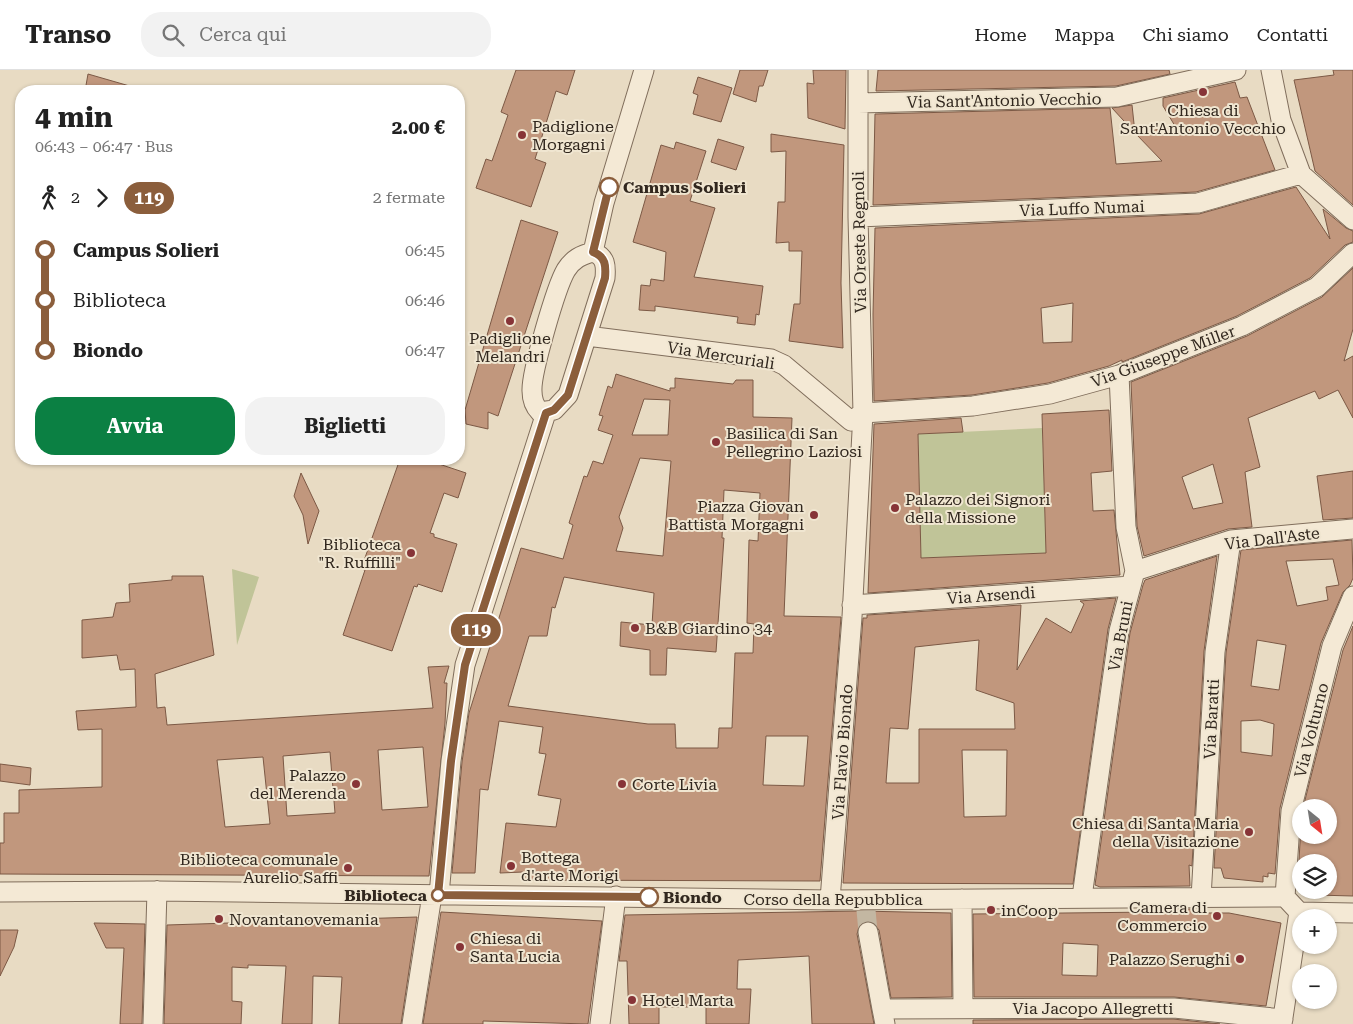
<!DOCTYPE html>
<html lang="it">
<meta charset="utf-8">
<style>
:root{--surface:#fff;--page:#f2f2f2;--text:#222;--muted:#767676;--line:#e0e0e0;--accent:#0b8043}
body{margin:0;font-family:"Roboto Serif",serif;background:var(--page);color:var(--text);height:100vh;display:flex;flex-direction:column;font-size:19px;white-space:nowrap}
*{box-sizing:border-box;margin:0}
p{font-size:16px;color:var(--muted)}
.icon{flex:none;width:28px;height:28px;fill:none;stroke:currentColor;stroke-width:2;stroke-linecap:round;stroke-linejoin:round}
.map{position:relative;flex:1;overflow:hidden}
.drawer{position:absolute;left:15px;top:15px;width:450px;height:380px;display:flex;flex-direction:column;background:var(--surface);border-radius:20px;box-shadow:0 1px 4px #0004}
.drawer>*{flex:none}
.badge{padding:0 10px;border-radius:16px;font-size:18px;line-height:32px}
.needle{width:32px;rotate:150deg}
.tools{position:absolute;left:1292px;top:729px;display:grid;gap:10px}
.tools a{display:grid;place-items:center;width:45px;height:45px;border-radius:50%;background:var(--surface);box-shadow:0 1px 4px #0004;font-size:25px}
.map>.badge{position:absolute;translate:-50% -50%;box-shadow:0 0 0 2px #fff}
.legs{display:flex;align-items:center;gap:8px;height:55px;padding:0 20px;font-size:16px}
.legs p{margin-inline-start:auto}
.head{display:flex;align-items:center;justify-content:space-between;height:85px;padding:0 20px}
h1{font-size:28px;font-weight:700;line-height:38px}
.button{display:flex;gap:10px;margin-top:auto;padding:10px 20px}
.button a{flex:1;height:58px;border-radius:20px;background:var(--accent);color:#fff;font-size:20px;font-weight:700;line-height:58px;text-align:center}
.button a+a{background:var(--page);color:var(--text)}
ul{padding:0 20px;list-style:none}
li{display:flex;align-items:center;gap:18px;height:50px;font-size:19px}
li i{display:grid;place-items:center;width:8px;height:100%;margin:0 6px;background:currentColor}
li i::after{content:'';width:12px;height:12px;margin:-6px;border:4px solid;border-radius:50%;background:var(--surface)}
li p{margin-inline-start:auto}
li:first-child i{background:linear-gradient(#0000 50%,currentColor 0)}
li:last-child i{background:linear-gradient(currentColor 50%,#0000 0)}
header{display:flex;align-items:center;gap:30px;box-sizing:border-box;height:70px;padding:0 25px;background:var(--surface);border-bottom:1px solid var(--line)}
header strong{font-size:24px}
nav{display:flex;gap:28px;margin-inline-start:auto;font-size:18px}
.search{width:350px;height:45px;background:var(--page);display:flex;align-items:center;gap:12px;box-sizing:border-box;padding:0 18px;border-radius:20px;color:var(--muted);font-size:19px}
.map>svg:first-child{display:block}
</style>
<header>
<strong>Transo</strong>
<div class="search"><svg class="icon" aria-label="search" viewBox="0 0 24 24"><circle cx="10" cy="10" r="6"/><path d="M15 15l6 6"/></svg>Cerca qui</div>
<nav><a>Home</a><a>Mappa</a><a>Chi siamo</a><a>Contatti</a></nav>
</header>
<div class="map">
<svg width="1353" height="954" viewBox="0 0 1353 954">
<rect width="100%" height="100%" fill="#e8dbc3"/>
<path fill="#c0c498" d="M 1042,358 L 1046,483 L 921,488 L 918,364 Z
M 232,499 L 259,507 L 237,575 Z"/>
<path fill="#c1977d" stroke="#7c5945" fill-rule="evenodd" d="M 516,0 L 575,0 L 567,25 L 556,21 L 535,89 L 546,93 L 531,137 L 476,118 L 486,89 L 492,91 L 508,45 L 501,42 Z
M 740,0 L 768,0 L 763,16 L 759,16 L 756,32 L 733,24 Z
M 813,0 L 846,0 L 845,59 L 808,48 L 807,13 L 814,14 Z
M 878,0 L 1169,0 L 1170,4 L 1116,16 L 876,21 Z
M 1333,0 L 1353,0 L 1353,135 L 1315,101 L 1294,10 L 1334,5 Z
M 88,4 L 133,17 L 132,21 L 85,21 Z
M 698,7 L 732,18 L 721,52 L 693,44 L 698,25 L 693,23 Z
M 1235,12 L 1240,28 L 1247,27 L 1275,100 L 1196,122 L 873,135 L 875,44 L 1110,38 L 1116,94 L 1162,91 L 1136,64 L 1175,56 L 1163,36 L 1163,28 Z
M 1132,35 L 1135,63 L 1112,38 Z
M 771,64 L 844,75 L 841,213 L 843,278 L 789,271 L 794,234 L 800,234 L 802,181 L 789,181 L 789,172 L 776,173 L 778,132 L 785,132 L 786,81 L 771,82 Z
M 718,69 L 744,77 L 736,100 L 711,92 Z
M 676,72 L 706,81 L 690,131 L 715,138 L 694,207 L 763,216 L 759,245 L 756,244 L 755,255 L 737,253 L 738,247 L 655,236 L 655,241 L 639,240 L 641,215 L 650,216 L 651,209 L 664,211 L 666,182 L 633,172 L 661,75 L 674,79 Z
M 1296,117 L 1330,169 L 1323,139 L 1346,158 L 1353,161 L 1353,172 L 1345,175 L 1310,208 L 1237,246 L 1122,292 L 1122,290 L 1109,296 L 1048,313 L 972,325 L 874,331 L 873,244 L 875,158 L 1199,144 ZM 1073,233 L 1072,272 L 1043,273 L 1041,238 Z
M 521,150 L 558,162 L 498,346 L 488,342 L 488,359 L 466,354 L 465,340 Z
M 1353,198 L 1353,259 L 1344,291 L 1353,286 L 1353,348 L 1338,320 L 1319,329 L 1315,321 L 1248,348 L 1260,397 L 1245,402 L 1252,457 L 1228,459 L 1144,486 L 1137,456 L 1131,312 L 1247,266 L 1322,227 ZM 1213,394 L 1223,433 L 1193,439 L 1182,407 Z
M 616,304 L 670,321 L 670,318 L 675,318 L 675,308 L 733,314 L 736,310 L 753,310 L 753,347 L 792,348 L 784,546 L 841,547 L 820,811 L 524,810 L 523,802 L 500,803 L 506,753 L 556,757 L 561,729 L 538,725 L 546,684 L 539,683 L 543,657 L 499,651 L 488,720 L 480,719 L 475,803 L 452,803 L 462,692 L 469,643 L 521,478 L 563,489 L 573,455 L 569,453 L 584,406 L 587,407 L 593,391 L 603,394 L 613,365 L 598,360 L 603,346 L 599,345 L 608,316 L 612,318 ZM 644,329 L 670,330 L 668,365 L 632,365 ZM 640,388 L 671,391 L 663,486 L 616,481 L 623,458 L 619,447 ZM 724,420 L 760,423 L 758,471 L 749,470 L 747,553 L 754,554 L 753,583 L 735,583 L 732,658 L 719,658 L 718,678 L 676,678 L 675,654 L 648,654 L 508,636 L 529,566 L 547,566 L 552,537 L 555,538 L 564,507 L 654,523 L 652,555 L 621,552 L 620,576 L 650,580 L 650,605 L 666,605 L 667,578 L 716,582 L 724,468 L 722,468 ZM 766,666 L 808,666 L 804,716 L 763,715 Z
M 1109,340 L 1112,401 L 1091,403 L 1093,441 L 1114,440 L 1120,505 L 868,523 L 874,354 L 961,348 L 963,362 L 918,364 L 921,488 L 1046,483 L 1042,344 Z
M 400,389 L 424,389 L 466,403 L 458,428 L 444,423 L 430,463 L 434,464 L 434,467 L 457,474 L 442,522 L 418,514 L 417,517 L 414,516 L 392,581 L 343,565 L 365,500 L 361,499 Z
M 1353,401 L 1353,448 L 1323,450 L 1317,406 Z
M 301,403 L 319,441 L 308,474 L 303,445 L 294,426 Z
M 1352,470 L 1353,508 L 1350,515 L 1343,522 L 1321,573 L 1280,738 L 1275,804 L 1268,803 L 1268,807 L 1263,806 L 1263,812 L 1224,808 L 1221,798 L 1214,798 L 1226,583 L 1241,480 ZM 1333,489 L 1339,515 L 1326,517 L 1328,530 L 1297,536 L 1286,491 ZM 1257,570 L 1286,575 L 1279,620 L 1251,616 ZM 1260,650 L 1274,654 L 1272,686 L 1241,682 L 1241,651 Z
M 1217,486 L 1204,581 L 1192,796 L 1189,795 L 1190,816 L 1100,817 L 1095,815 L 1130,563 L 1143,515 L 1145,510 Z
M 172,506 L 203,506 L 214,585 L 155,604 L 157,638 L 165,637 L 167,655 L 433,638 L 428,597 L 449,596 L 444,613 L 447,613 L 445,653 L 429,806 L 0,804 L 0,773 L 4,773 L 4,743 L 19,743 L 19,720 L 102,717 L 102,659 L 78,660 L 76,641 L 136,637 L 135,599 L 120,600 L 117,585 L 82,588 L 82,550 L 113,547 L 116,533 L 130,532 L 129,514 L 172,510 ZM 423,677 L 428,737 L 382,740 L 378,680 ZM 330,682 L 335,743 L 287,746 L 283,686 ZM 263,687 L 270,754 L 225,757 L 217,690 Z
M 1116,528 L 1108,559 L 1073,814 L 843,813 L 863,548 L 867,548 L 867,545 L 1021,535 L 1017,600 L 1046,548 L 1071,563 L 1084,534 L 1080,531 ZM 979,570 L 976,620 L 1014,633 L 1015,659 L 919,659 L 919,713 L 886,713 L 890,658 L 908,659 L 915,577 ZM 962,680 L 1007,680 L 1006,746 L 964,747 Z
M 1353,556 L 1353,826 L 1316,825 L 1309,820 L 1329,820 L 1329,792 L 1301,792 L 1301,811 L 1298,807 L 1301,756 L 1301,765 L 1329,765 L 1329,738 L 1303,738 L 1343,580 Z
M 0,694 L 31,698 L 30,715 L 0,711 Z
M 1149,839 L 1193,839 L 1194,843 L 1229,843 L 1281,853 L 1266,936 L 1174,927 L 974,927 L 973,844 L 1156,842 ZM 1063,873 L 1098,875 L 1097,906 L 1062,905 Z
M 860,841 L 951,843 L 952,927 L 891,928 L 879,860 L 872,852 L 866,851 L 860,854 L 857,864 L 874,954 L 812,954 L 809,886 L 738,890 L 737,919 L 751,919 L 749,954 L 706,954 L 706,937 L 659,937 L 659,954 L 629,954 L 627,891 L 619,891 L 625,845 Z
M 441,842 L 602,851 L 588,954 L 483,951 L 483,954 L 423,954 Z
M 417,847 L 401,954 L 339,954 L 342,907 L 313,906 L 312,954 L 282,954 L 286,896 L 248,895 L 248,898 L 232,897 L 232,931 L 242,932 L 241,954 L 164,954 L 167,855 Z
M 94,853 L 145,854 L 142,954 L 120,954 L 124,878 L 106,878 Z
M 0,860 L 18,860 L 14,877 L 0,906 Z
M 1173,949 L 1220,954 L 973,954 L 973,950 Z"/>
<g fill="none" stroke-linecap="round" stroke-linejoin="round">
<path stroke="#c3b7a2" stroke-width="19" stroke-dasharray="19 9" stroke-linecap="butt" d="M 866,840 L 868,862"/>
<defs>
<path id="street" d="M 1271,0 L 1281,50 L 1301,104 L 1353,150
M 858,33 L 1117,27 L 1236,0
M 858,147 L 1198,133 L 1301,104
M 593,182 C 606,187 606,196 605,208 L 568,325 L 554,340 L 540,342 C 535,337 532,329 532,321 C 531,303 556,217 566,200 C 573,189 581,185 593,182 Z
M 593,182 L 604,133 L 644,0
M 587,266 L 771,289 L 784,295 L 851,351 L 863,343 L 973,336 L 1050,324 L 1119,305 L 1242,256 L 1317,217 L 1353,183
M 1135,501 L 1231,470 L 1353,459
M 852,535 L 1131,516
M 0,822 L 157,821 L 830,830 L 1285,827 L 1299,842
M 439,825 L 451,691 L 465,595 L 546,343
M 1082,827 L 1119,561 L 1135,501 L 1126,457 L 1119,305
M 1285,827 L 1291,741 L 1332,576 L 1353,526
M 1201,828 L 1215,582 L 1231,470
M 962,829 L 963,938
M 830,830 L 852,547 L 863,343 L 858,147 L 858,0
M 1299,842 L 1353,843
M 868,862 L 882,939
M 153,954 L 157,821
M 412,954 L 432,825
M 600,954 L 616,826
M 885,954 L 882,939 L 1174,938 L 1283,949
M 1282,954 L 1299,842"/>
</defs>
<use href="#street" stroke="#806e5c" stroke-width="21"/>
<use href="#street" stroke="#f4e9d5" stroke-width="19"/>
</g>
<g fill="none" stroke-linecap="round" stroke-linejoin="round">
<defs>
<path id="line-1" d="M 609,117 L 593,182 C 606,187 606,196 605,208 L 568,325 L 554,340 L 546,343 L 465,595 L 451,691 L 438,825 L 649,827"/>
</defs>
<use href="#line-1" stroke="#fff" stroke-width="11"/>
<use href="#line-1" stroke="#8b5e3c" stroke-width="8"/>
</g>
<g fill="#873437" stroke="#f0e6d1" stroke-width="2">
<circle cx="1203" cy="22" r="5"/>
<circle cx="522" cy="65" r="5"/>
<circle cx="510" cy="251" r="5"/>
<circle cx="716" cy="372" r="5"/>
<circle cx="895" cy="438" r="5"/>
<circle cx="814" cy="445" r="5"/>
<circle cx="411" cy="483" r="5"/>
<circle cx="635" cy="558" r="5"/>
<circle cx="356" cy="714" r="5"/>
<circle cx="622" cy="714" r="5"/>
<circle cx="1249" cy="762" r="5"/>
<circle cx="511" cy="796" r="5"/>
<circle cx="348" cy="798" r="5"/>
<circle cx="991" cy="840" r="5"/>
<circle cx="1217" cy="846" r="5"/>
<circle cx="219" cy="849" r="5"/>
<circle cx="460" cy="877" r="5"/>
<circle cx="1240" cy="889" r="5"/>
<circle cx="632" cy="930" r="5"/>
</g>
<g fill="#fff" stroke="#8b5e3c" stroke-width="2.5">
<circle cx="609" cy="117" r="9"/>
<circle cx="438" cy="825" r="6"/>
<circle cx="649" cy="827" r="9"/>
</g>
<g text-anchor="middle" stroke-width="4" stroke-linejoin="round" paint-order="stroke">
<g font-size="16" fill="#31271e" stroke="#f0e6d1">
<text transform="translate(1004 30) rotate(-1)" y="6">Via Sant'Antonio Vecchio</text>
<text transform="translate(1082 138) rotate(-2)" y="6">Via Luffo Numai</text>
<text transform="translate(859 172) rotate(-91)" y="6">Via Oreste Regnoli</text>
<text transform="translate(721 285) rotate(9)" y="6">Via Mercuriali</text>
<text transform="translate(1163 286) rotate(-20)" y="6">Via Giuseppe Miller</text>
<text transform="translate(1272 468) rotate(-7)" y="6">Via Dall'Aste</text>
<text transform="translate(991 525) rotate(-4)" y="6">Via Arsendi</text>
<text transform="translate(1120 566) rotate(-79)" y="6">Via Bruni</text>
<text transform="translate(1211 649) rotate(-87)" y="6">Via Baratti</text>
<text transform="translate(1311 660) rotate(-76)" y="6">Via Volturno</text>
<text transform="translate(842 682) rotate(-86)" y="6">Via Flavio Biondo</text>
<text x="833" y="835">Corso della Repubblica</text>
<text x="1093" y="944">Via Jacopo Allegretti</text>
</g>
<g font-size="16" fill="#31271e" stroke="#f0e6d1" text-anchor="start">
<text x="1203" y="46" text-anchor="middle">Chiesa di<tspan x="1203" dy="18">Sant'Antonio Vecchio</tspan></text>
<text x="532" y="62">Padiglione<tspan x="532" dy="18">Morgagni</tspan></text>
<text x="510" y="274" text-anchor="middle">Padiglione<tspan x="510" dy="18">Melandri</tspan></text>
<text x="726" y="369">Basilica di San<tspan x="726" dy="18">Pellegrino Laziosi</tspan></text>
<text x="905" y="435">Palazzo dei Signori<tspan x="905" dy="18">della Missione</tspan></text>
<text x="804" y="442" text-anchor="end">Piazza Giovan<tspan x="804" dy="18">Battista Morgagni</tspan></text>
<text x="401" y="480" text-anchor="end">Biblioteca<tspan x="401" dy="18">"R. Ruffilli"</tspan></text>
<text x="645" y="564">B&amp;B Giardino 34</text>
<text x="346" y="711" text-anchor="end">Palazzo<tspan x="346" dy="18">del Merenda</tspan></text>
<text x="632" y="720">Corte Livia</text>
<text x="1239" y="759" text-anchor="end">Chiesa di Santa Maria<tspan x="1239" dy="18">della Visitazione</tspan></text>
<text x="521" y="793">Bottega<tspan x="521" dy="18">d'arte Morigi</tspan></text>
<text x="338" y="795" text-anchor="end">Biblioteca comunale<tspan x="338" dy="18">Aurelio Saffi</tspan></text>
<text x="1207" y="843" text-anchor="end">Camera di<tspan x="1207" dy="18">Commercio</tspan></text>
<text x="1001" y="846">inCoop</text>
<text x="229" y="855">Novantanovemania</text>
<text x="470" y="874">Chiesa di<tspan x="470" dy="18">Santa Lucia</tspan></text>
<text x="1230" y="895" text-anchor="end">Palazzo Serughi</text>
<text x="642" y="936">Hotel Marta</text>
</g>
<g font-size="16" font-weight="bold" fill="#31271e" stroke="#f0e6d1" text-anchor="start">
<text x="623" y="123">Campus Solieri</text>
<text x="427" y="831" text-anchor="end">Biblioteca</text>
<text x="663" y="833">Biondo</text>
</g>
</g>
</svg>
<div class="tools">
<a><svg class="needle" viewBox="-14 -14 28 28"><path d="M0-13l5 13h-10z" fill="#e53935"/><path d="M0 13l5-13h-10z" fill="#767676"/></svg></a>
<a><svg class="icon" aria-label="layers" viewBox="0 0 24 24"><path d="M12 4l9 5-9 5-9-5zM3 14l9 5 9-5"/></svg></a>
<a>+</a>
<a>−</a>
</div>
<b class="badge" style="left:476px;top:560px;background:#8b5e3c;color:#fff">119</b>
<section class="drawer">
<div class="head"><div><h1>4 min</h1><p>06:43 – 06:47 · Bus</p></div><b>2.00 €</b></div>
<div class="legs"><svg class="icon" aria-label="walk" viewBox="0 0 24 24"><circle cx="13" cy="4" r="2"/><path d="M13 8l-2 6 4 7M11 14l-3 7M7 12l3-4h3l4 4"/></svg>2<svg class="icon" aria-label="forward" viewBox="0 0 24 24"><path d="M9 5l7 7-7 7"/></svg><b class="badge" style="background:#8b5e3c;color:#fff">119</b><p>2 fermate</p></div>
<ul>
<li><i style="color:#8b5e3c"></i><b>Campus Solieri</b><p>06:45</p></li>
<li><i style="color:#8b5e3c"></i><span>Biblioteca</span><p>06:46</p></li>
<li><i style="color:#8b5e3c"></i><b>Biondo</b><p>06:47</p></li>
</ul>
<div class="button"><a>Avvia</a><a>Biglietti</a></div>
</section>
</div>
